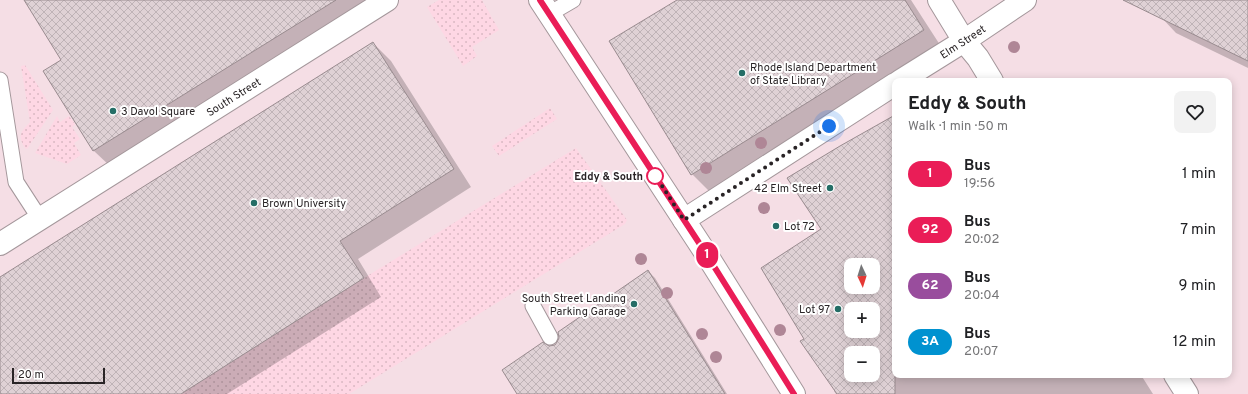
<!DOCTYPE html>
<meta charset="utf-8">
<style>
:root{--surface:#fff;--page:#f2f2f2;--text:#202124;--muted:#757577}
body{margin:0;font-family:Overpass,sans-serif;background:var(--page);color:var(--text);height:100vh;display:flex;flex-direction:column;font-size:15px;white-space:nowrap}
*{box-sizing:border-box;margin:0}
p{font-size:13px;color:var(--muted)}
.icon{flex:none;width:22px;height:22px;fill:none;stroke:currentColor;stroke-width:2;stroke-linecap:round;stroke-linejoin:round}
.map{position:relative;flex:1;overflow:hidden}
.drawer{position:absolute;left:892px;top:78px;width:340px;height:300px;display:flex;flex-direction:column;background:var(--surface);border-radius:8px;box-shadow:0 2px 10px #0003}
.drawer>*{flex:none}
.badge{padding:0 8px;border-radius:13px;font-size:14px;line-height:26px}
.needle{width:26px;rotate:176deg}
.buttons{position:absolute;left:844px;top:258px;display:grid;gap:8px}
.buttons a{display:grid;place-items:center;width:36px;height:36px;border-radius:8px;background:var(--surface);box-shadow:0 2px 10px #0003;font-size:20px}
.scale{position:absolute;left:12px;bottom:10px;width:93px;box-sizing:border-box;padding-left:4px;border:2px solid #292426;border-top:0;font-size:11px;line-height:14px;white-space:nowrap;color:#292426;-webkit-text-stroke:3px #fff;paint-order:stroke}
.you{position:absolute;width:20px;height:20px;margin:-10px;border:3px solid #fff;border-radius:50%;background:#1a73e8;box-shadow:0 0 0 6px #1a73e833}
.map>.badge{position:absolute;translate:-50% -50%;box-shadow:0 0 0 2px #fff}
.round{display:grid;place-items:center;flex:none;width:42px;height:42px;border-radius:8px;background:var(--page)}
.overview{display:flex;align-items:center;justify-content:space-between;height:68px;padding:0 16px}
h1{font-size:19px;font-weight:700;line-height:30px}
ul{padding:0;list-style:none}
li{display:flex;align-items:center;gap:12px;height:56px;padding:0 16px}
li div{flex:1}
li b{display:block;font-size:15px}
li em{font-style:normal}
li .badge{min-width:44px;font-weight:700;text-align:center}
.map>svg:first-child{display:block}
</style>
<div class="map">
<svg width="1248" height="394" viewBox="0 0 1248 394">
<defs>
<pattern id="grass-dots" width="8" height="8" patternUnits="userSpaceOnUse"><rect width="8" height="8" fill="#fed7e4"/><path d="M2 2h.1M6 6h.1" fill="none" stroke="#dab8c3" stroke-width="1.8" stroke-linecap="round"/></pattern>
<pattern id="building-cross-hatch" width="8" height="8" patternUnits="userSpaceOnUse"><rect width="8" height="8" fill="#dfd1d5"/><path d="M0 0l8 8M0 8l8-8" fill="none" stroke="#bfb3b7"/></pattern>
</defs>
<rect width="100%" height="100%" fill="#fdeef2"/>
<path fill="#f5dee5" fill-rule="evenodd" d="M 0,0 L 1248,0 L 1248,394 L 0,394 ZM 895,81 L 1229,81 L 1229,375 L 895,375 ZM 851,265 L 873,265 L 873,287 L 851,287 ZM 851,309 L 873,309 L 873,331 L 851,331 ZM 851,353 L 873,353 L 873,375 L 851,375 Z"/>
<path fill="url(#grass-dots)" d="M 439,0 L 482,0 L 499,30 L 472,47 L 477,56 L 463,66 L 427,7 Z
M 25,65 L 53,110 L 27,149 L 25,148 C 17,135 21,132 30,122 L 21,66 Z
M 550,108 L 557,119 L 499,156 L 492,146 Z
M 57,116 L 60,122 L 69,116 L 75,124 L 72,127 L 80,139 L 74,143 L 81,155 L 67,164 L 35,153 Z
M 576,148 L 627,220 L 625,224 L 349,394 L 180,394 L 364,278 Z"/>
<path fill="#0003" fill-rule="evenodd" d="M 36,0 L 380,0 L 111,167 L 94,151 L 44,72 L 63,60 Z
M 679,0 L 911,0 L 942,48 L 710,192 L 692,174 Z
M 1150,0 L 1248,0 L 1248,68 L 1176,33 L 1161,17 Z
M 373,43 L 391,61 L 471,187 L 358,259 L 381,297 L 227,394 L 0,394 L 0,278 Z
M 895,116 L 895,375 L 1141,375 L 1153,394 L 836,394 L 834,391 L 835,390 L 805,339 L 823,229 ZM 851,265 L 873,265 L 873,287 L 851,287 ZM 851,309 L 873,309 L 873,331 L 851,331 ZM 851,353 L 873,353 L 873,375 L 851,375 Z
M 648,271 L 655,278 L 727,394 L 518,394 L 549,347 L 555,346 Z"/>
<path fill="url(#building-cross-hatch)" stroke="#998b8f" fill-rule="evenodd" d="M 24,0 L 336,0 L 93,151 L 43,71 L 61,60 Z
M 677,0 L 905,0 L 924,30 L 691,175 L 609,41 Z
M 1123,0 L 1248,0 L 1248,61 Z
M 373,42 L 454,169 L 340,241 L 364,278 L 181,394 L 0,394 L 0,277 Z
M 895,115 L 895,394 L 837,394 L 800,341 L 804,339 L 761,268 L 821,229 L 787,178 L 840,146 ZM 851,265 L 873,265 L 873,287 L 851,287 ZM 851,309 L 873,309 L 873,331 L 851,331 ZM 851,353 L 873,353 L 873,375 L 851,375 Z
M 648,270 L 725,394 L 517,394 L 502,370 L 543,342 L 549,346 L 555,345 L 557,342 L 559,338 L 558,332 Z"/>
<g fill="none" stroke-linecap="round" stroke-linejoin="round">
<defs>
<path id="lane" d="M 549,14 L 573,0
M 0,80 L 16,182 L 40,219
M 533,306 L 550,337"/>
<g id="street">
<path id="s1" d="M 900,81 L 964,41 L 1025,0"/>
<path d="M 684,220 L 895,84"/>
<path id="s2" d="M 0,244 L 387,0"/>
</g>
<path id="secondary" d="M 939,0 L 964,41 L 978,58 L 992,81
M 1175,375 L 1187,394"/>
<path id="primary" d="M 540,0 L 705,252 L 794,394"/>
</defs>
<use href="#lane" stroke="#a4979b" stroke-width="17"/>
<use href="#street" stroke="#a4979b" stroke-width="24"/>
<use href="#secondary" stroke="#a4979b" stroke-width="24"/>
<use href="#primary" stroke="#a4979b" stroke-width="24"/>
<use href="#lane" stroke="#fff" stroke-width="15"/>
<use href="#street" stroke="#fff" stroke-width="22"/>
<use href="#secondary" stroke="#fff" stroke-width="22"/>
<use href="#primary" stroke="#fff" stroke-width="22"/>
</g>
<g fill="#af8696">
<circle cx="1014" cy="47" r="6"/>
<circle cx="761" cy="143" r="6"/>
<circle cx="706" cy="168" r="6"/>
<circle cx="764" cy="208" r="6"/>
<circle cx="641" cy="259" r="6"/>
<circle cx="667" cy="293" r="6"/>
<circle cx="780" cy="330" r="6"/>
<circle cx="702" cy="334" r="6"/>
<circle cx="716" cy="357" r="6"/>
</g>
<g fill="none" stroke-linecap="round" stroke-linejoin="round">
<defs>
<path id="line" d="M 540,0 L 705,252 L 794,394"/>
</defs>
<use href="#line" stroke="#fff" stroke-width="9"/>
<use href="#line" stroke="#ea1d57" stroke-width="6"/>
<path stroke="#292426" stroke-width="4" stroke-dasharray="0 7.2" d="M 655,176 L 655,175 L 684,220 L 829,126"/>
</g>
<g fill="#256e67" stroke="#fff" stroke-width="1.5">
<circle cx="742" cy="73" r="4"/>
<circle cx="113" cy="111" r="4"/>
<circle cx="830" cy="188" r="4"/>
<circle cx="254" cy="203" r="4"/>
<circle cx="776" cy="226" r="4"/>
<circle cx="634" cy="304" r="4"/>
<circle cx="838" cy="309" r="4"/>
</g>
<circle fill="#fff" stroke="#ea1d57" stroke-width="2" cx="655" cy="176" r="8"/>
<g text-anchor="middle" stroke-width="4" stroke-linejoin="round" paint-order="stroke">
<g font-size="11" fill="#292426" stroke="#fff">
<text dy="4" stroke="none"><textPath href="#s1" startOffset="74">Elm Street</textPath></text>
<text dy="4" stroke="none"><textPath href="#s2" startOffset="276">South Street</textPath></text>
</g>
<g font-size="11" fill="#292426" stroke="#fff" text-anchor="start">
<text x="750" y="71">Rhode Island Department<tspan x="750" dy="13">of State Library</tspan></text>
<text x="121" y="115">3 Davol Square</text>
<text x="822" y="192" text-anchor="end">42 Elm Street</text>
<text x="262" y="207">Brown University</text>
<text x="784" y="230">Lot 72</text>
<text x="626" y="302" text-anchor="end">South Street Landing<tspan x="626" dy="13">Parking Garage</tspan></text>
<text x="830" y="313" text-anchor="end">Lot 97</text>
</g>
<g font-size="11" font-weight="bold" fill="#292426" stroke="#fff" text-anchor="end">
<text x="643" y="180">Eddy &amp; South</text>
</g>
</g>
</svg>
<div class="buttons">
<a><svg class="needle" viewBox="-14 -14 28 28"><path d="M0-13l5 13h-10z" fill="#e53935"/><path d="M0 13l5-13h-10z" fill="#757577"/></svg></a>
<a>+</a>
<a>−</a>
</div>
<div class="scale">20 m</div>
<div class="you" style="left:829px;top:126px"></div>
<b class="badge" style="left:707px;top:255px;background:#ea1d57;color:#fff">1</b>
<section class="drawer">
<div class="overview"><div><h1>Eddy &amp; South</h1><p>Walk · 1 min · 50 m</p></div><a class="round"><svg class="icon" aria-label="heart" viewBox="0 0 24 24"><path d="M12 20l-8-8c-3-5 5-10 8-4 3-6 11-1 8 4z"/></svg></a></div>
<ul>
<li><span class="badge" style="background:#ea1d57;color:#fff">1</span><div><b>Bus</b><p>19:56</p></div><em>1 min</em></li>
<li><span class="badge" style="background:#ea1d57;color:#fff">92</span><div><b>Bus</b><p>20:02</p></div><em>7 min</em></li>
<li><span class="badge" style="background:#994d9d;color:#fff">62</span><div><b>Bus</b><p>20:04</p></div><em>9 min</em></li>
<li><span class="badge" style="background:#0092d0;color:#fff">3A</span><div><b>Bus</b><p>20:07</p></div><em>12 min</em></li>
</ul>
</section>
</div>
